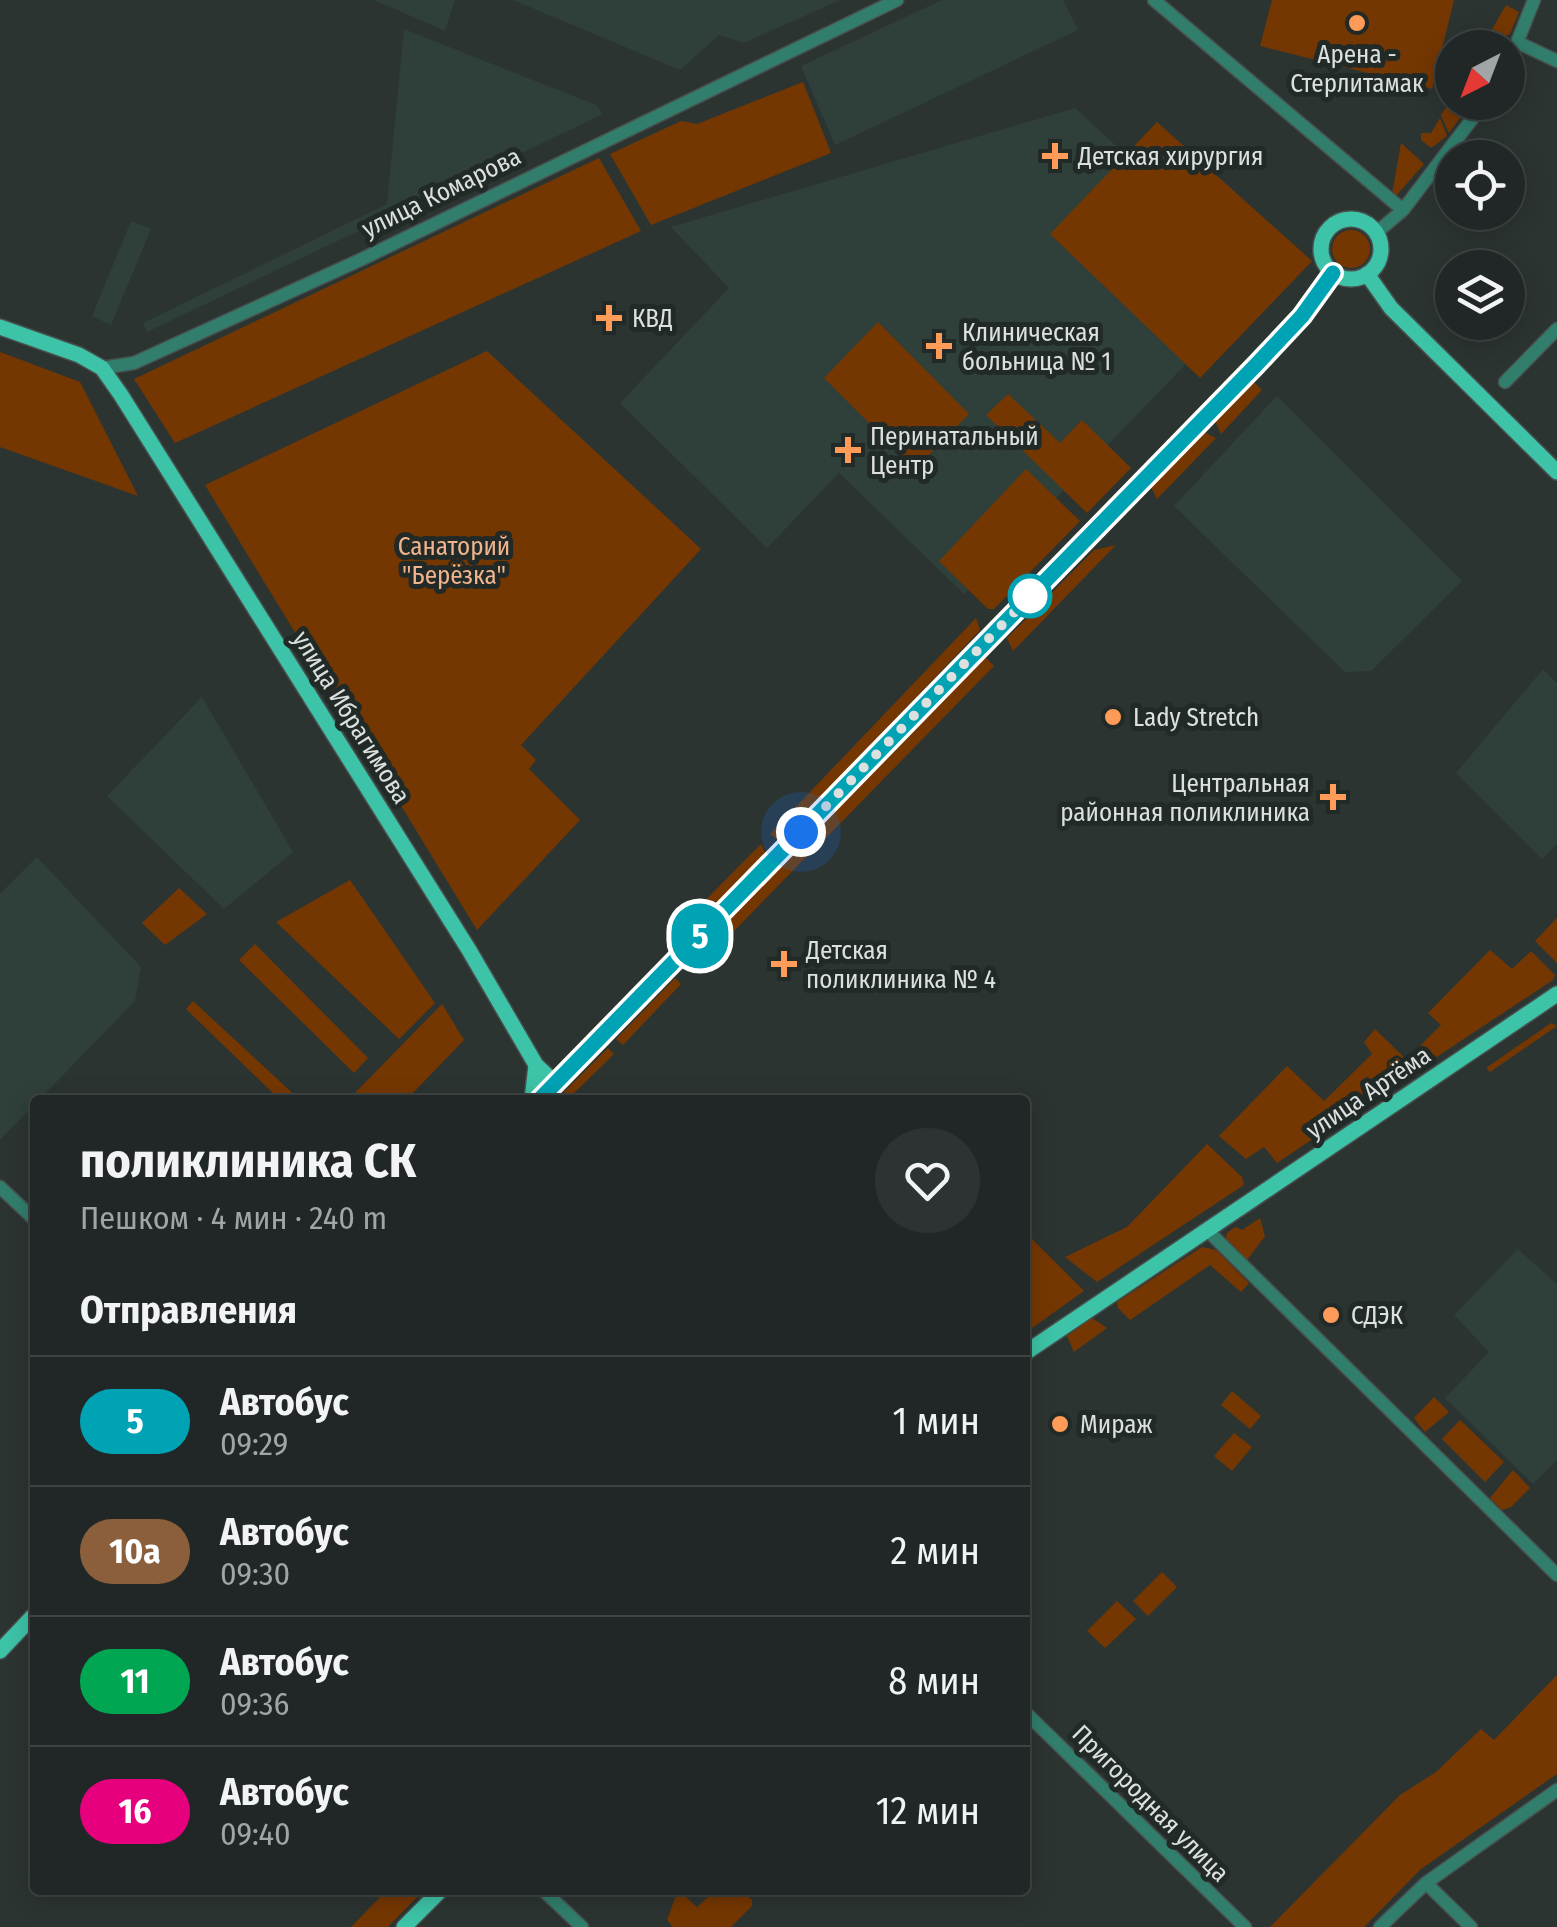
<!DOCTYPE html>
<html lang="ru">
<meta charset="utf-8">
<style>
:root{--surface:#212726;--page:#2d3332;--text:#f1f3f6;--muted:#a2a5a7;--line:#3e4443}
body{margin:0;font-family:"Fira Sans Condensed",sans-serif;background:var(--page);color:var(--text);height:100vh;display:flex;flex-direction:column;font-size:38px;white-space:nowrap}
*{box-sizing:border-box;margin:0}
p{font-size:32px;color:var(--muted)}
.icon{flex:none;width:55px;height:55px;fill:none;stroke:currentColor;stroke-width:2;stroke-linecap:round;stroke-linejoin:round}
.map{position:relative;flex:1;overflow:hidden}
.side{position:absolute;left:30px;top:1095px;width:1000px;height:800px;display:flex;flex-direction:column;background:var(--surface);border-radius:10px;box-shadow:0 5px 25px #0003,0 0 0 2px var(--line)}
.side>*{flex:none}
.badge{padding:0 20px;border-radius:32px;font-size:35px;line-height:65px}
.needle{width:65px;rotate:222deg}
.buttons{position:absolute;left:1435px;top:30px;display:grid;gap:20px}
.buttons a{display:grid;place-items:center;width:90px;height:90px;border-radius:50%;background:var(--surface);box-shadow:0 5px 25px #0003,0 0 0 2px var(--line);font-size:50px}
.you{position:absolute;width:50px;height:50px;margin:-25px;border:8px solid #fff;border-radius:50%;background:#1a73e8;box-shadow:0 0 0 15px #1a73e833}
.map>.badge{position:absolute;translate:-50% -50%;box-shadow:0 0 0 5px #fff}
h2{padding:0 50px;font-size:38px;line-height:90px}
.round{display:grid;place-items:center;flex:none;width:105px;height:105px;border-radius:52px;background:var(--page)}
.summary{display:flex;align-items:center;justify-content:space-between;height:170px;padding:0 50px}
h1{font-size:48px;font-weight:700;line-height:75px}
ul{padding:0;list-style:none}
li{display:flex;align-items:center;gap:30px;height:130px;padding:0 50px;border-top:2px solid var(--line)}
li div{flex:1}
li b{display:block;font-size:38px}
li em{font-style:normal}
li .badge{min-width:110px;font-weight:700;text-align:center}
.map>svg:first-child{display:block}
</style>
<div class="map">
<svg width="1557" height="1927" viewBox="0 0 1557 1927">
<rect width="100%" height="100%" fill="#2c3432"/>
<path fill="#2f3f3a" d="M 374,0 L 455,0 L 445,31 Z
M 513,0 L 840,0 L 744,43 L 719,35 L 680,70 Z
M 942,0 L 1063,0 L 1078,30 L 835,145 L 801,66 Z
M 404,29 L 596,105 L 603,114 L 147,332 L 143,323 L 387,204 Z
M 1075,108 L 1265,282 L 964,594 L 839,473 L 767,548 L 620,403 L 729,288 L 671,227 Z
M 131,221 L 151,229 L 111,325 L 92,316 Z
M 1277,396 L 1462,581 L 1371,671 L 1345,672 L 1174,506 Z
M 1543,669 L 1557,683 L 1557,844 L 1542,859 L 1456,773 Z
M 202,697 L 293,852 L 224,909 L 107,796 Z
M 37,857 L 141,967 L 135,1001 L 0,1140 L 0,894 Z
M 1518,1249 L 1557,1284 L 1557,1460 L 1533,1484 L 1445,1398 L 1489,1352 L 1454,1315 Z"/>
<path fill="#753701" d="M 1272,0 L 1454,0 L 1432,89 L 1260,46 Z
M 1506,5 L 1519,12 L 1510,34 L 1483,45 Z
M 803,82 L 831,153 L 651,225 L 610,154 L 681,121 L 697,124 Z
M 1451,100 L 1471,103 L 1449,133 L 1441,115 Z
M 1440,118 L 1447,136 L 1431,148 L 1421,140 L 1421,133 L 1431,133 Z
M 1157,122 L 1312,261 L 1200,378 L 1050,234 Z
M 1401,143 L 1424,164 L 1396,196 L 1392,194 Z
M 599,158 L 641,231 L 175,443 L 134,379 Z
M1332 249a19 19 0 1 1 38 0a19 19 0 1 1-38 0Z
M 878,322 L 969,414 L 915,469 L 824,378 Z
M 487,351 L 701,549 L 521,745 L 536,760 L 529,769 L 580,820 L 477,930 L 205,485 Z
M 0,352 L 80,382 L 138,496 L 0,447 Z
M 1253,381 L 1262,390 L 1221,434 L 1215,421 Z
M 1008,394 L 1060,443 L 1082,420 L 1131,468 L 1087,513 L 986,415 Z
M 1204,432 L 1216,438 L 1157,499 L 1151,487 Z
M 1026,469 L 1080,521 L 994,609 L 988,609 L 939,561 Z
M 1116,545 L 1013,651 L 1007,638 L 1094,550 Z
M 976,618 L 980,630 L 967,644 L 779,841 L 770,834 Z
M 985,657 L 994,666 L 821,843 L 812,834 Z
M 802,843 L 811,852 L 703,963 L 697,962 L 697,953 Z
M 761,844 L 766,854 L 674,946 L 666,940 Z
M 350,880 L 435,1003 L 399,1039 L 276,922 Z
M 179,888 L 207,914 L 165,945 L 142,923 Z
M 1557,918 L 1557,963 L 1535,941 Z
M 255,944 L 368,1058 L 354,1073 L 239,960 Z
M 1490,950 L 1512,969 L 1531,951 L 1555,975 L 1553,980 L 1429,1062 L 1415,1051 L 1441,1025 L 1428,1013 Z
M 675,978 L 681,984 L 623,1045 L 616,1039 Z
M 193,1001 L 300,1100 L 280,1100 L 186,1009 Z
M 442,1004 L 464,1040 L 406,1100 L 348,1100 Z
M 1551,1023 L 1557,1026 L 1490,1072 L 1486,1068 Z
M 1375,1029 L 1412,1065 L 1412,1072 L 1277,1163 L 1264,1147 L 1246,1159 L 1219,1136 L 1287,1066 L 1324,1101 L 1372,1054 L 1364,1042 Z
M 608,1048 L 614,1054 L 567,1100 L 556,1100 Z
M 1207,1144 L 1242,1177 L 1244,1185 L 1097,1282 L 1065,1257 L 1127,1227 Z
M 1260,1218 L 1265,1236 L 1245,1263 L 1225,1242 L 1227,1233 L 1235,1227 L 1242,1230 Z
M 1026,1233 L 1084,1291 L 1025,1333 L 1025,1234 Z
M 1202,1247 L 1216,1250 L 1249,1283 L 1241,1292 L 1210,1265 L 1130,1320 L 1118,1308 L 1117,1302 Z
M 1092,1318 L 1107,1328 L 1074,1352 L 1067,1336 Z
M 1232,1391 L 1261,1416 L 1250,1429 L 1221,1405 Z
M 1434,1397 L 1449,1412 L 1425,1432 L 1414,1418 Z
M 1460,1420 L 1504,1462 L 1485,1482 L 1442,1439 Z
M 1234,1433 L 1252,1447 L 1232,1471 L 1214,1456 Z
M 1513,1470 L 1530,1488 L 1511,1507 L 1502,1510 L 1490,1498 Z
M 1162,1572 L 1177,1587 L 1148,1616 L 1133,1601 Z
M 1117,1601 L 1136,1619 L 1105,1648 L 1087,1631 Z
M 1557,1675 L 1557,1774 L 1421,1869 L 1364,1927 L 1270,1927 L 1400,1795 L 1436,1772 L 1481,1729 L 1494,1740 Z
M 387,1890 L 424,1890 L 388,1927 L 351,1927 Z
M 678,1890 L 697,1907 L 716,1890 L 741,1890 L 752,1900 L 752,1906 L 731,1927 L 673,1927 L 667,1920 Z"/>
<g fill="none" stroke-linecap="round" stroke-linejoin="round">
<defs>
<path id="minor" d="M 1154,0 L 1403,210
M 1519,43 L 1557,61
M 1508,65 L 1534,0
M 1376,233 L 1403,210 L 1485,102
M 102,368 L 134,363 L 360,260 L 897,0
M 1505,382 L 1557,329
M 0,1187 L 35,1220
M 1208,1231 L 1557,1575
M 1025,1712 L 1245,1927
M 1426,1883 L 1471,1927
M 543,1890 L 582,1927
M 1380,1927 L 1426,1883 L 1557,1790"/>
<path id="major" d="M1321 249a30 30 0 1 1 60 0a30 30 0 1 1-60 0Z
M 1367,274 L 1391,308 L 1557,472
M 0,327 L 79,355 L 102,368 L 121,395 L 469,950 L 536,1065 L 556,1084
M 532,1100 L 536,1065
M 539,1100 L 1256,365 L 1302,316 L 1333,273
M 1025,1353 L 1557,994
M 0,1651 L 35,1614
M 404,1927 L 441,1890"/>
</defs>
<use href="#minor" stroke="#48504e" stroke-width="15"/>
<use href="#major" stroke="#48504e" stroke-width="18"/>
<use href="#minor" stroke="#317e6d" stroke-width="12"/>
<use href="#major" stroke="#3dc3a7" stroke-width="15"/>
</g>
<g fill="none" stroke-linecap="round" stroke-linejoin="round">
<defs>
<path id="line" d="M 539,1100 L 1256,365 L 1302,316 L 1333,273"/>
</defs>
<use href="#line" stroke="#fff" stroke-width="22"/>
<use href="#line" stroke="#00a3b4" stroke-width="15"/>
<path stroke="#dce1df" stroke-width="10" stroke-dasharray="0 18" d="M 801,832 L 1034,592 L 1030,596"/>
</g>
<g fill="#fe9b58" stroke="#222a28" stroke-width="4">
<circle cx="1357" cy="23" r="10"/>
<path d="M1050 141h10v10h10v10h-10v10h-10v-10h-10v-10h10z"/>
<path d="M604 303h10v10h10v10h-10v10h-10v-10h-10v-10h10z"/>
<path d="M934 331h10v10h10v10h-10v10h-10v-10h-10v-10h10z"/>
<path d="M843 435h10v10h10v10h-10v10h-10v-10h-10v-10h10z"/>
<circle cx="1113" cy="717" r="10"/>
<path d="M1328 782h10v10h10v10h-10v10h-10v-10h-10v-10h10z"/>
<path d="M779 949h10v10h10v10h-10v10h-10v-10h-10v-10h10z"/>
<circle cx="1331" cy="1315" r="10"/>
<circle cx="1060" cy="1424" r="10"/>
</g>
<circle fill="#fff" stroke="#00a3b4" stroke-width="5" cx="1030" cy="596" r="20"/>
<g text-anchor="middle" stroke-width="10" stroke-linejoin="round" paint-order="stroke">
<g font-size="25" fill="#dce1df" stroke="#222a28" text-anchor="start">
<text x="1357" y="63" text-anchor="middle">Арена -<tspan x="1357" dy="29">Стерлитамак</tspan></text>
<text x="1078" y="165">Детская хирургия</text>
<text x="632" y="327">КВД</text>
<text x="962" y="341">Клиническая<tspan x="962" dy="29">больница № 1</tspan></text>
<text x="870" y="445">Перинатальный<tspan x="870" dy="29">Центр</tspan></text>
<text x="1133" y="726">Lady Stretch</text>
<text x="1310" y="792" text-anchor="end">Центральная<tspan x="1310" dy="29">районная поликлиника</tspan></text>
<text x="806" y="959">Детская<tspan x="806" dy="29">поликлиника № 4</tspan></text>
<text x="1351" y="1324">СДЭК</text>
<text x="1080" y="1433">Мираж</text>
</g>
<g font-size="25" fill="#dce1df" stroke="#222a28">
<text transform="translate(441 192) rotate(-26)" y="9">улица Комарова</text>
<text transform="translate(352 717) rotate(58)" y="9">улица Ибрагимова</text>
<text transform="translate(1368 1092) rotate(-34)" y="9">улица Артёма</text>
<text transform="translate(1151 1803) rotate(45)" y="9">Пригородная улица</text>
</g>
<g font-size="25" fill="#f1b48d" stroke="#222a28">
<text x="454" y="555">Санаторий<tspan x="454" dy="29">"Берёзка"</tspan></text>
</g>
</g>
</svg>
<div class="buttons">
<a><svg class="needle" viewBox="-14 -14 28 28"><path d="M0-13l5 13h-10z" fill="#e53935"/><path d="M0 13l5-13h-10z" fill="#a2a5a7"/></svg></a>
<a><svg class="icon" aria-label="locate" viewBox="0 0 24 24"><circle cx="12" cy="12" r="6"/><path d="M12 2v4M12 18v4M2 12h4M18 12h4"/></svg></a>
<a><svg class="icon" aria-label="layers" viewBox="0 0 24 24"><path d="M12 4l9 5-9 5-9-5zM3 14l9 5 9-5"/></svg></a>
</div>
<div class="you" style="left:801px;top:832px"></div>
<b class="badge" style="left:700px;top:936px;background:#00a3b4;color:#fff">5</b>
<section class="side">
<div class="summary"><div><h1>поликлиника СК</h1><p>Пешком · 4 мин · 240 m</p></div><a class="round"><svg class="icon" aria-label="heart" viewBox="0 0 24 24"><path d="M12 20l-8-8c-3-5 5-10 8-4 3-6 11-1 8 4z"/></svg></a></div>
<h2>Отправления</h2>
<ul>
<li><span class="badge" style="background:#00a3b4;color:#fff">5</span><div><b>Автобус</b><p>09:29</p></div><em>1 мин</em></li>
<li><span class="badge" style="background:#8b5e3c;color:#fff">10а</span><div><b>Автобус</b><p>09:30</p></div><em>2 мин</em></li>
<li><span class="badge" style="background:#00a651;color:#fff">11</span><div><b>Автобус</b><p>09:36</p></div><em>8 мин</em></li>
<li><span class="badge" style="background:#e6007e;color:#fff">16</span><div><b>Автобус</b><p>09:40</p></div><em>12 мин</em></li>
</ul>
</section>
</div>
